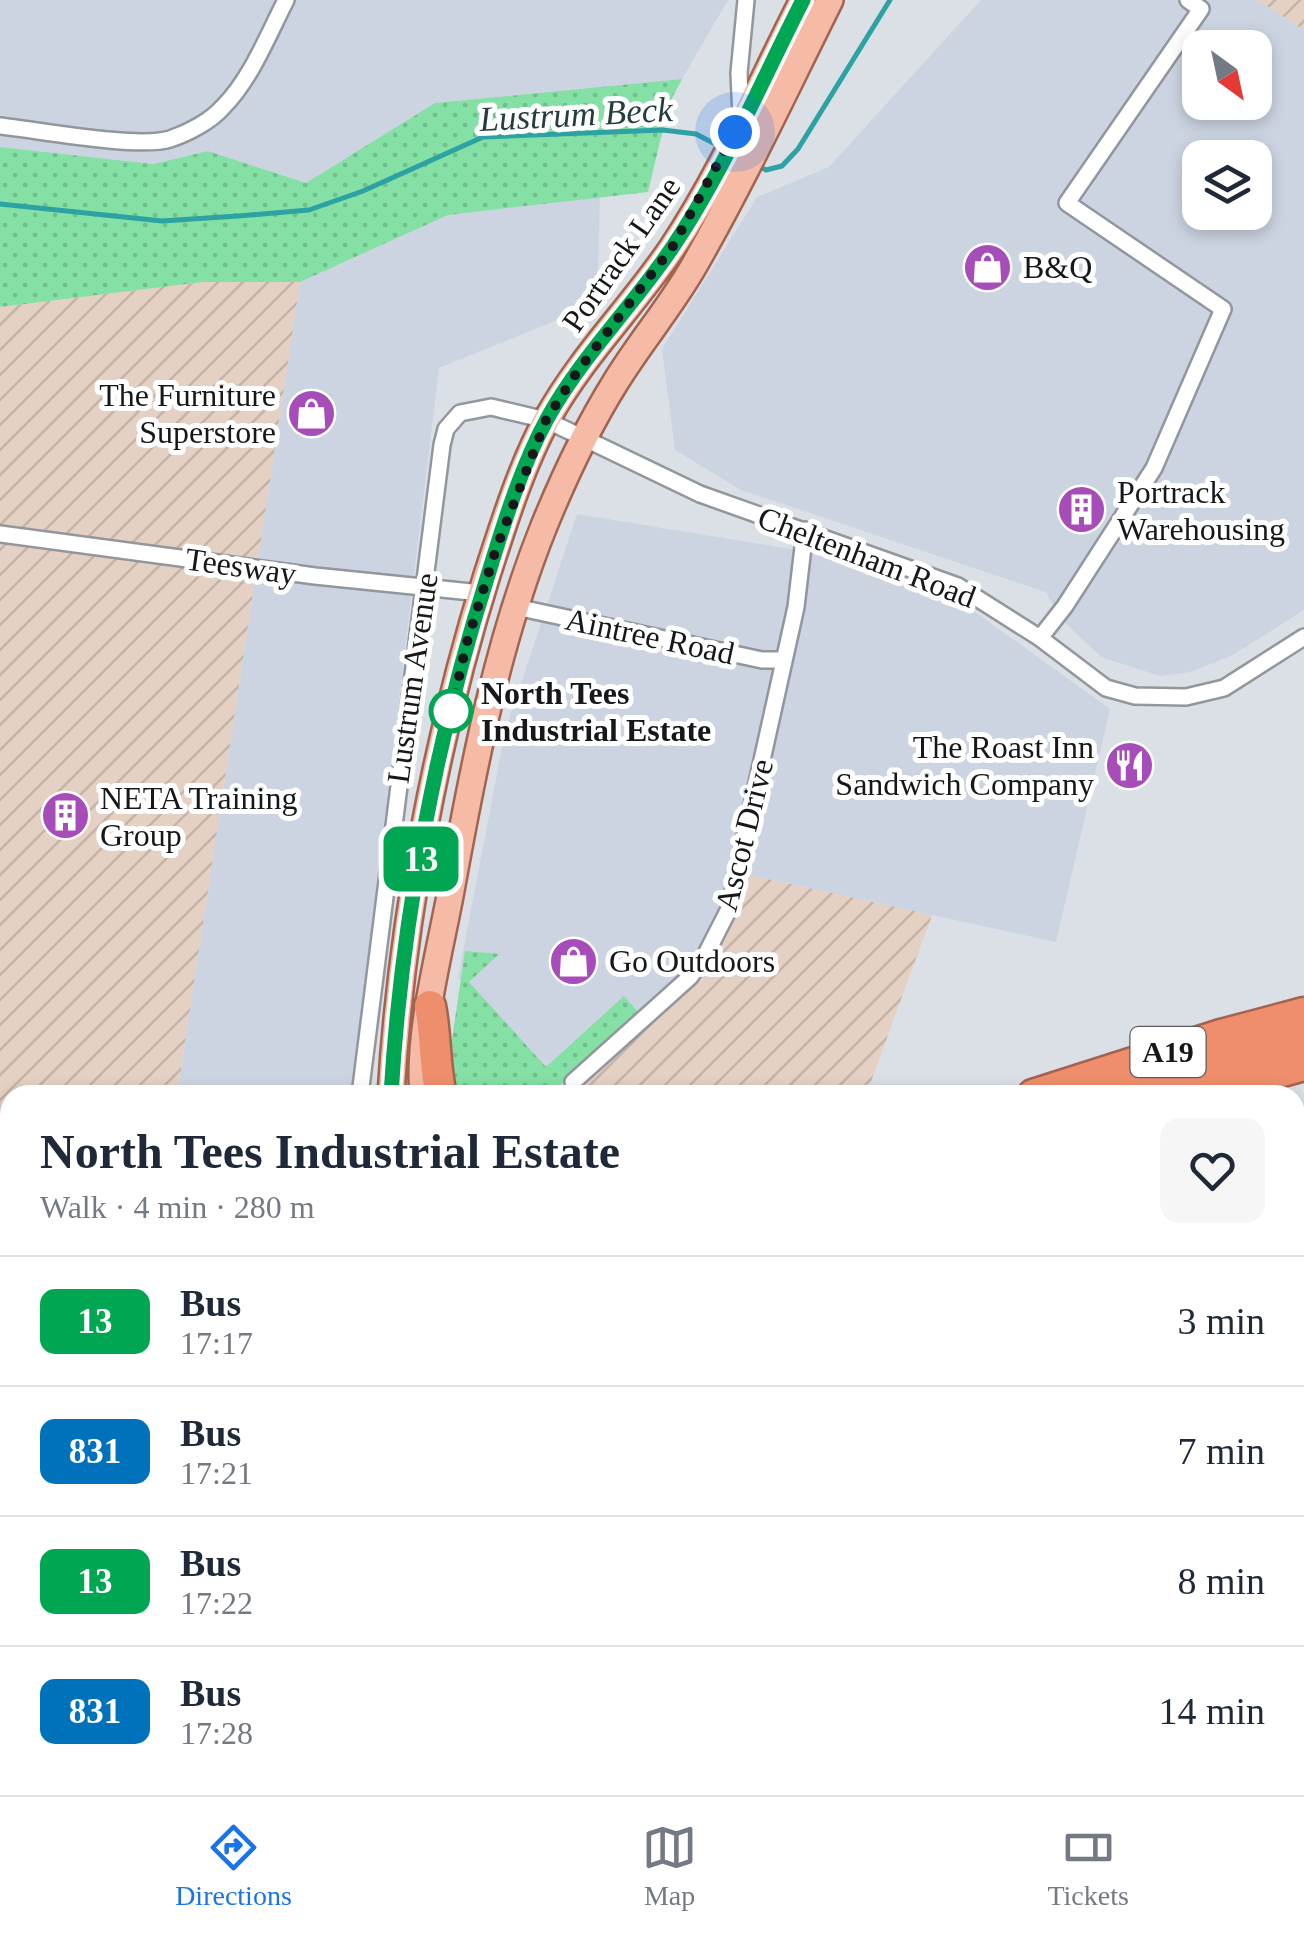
<!DOCTYPE html>
<meta charset="utf-8">
<style>
:root{--surface:#fff;--page:#f6f6f7;--text:#1f2937;--muted:#747a83;--line:#e0e1e3;--accent:#1a73e8}
body{margin:0;font-family:"Times New Roman",serif;background:var(--page);color:var(--text);height:100vh;display:flex;flex-direction:column;font-size:38px;white-space:nowrap}
*{box-sizing:border-box;margin:0}
p{font-size:32px;color:var(--muted)}
.icon{flex:none;width:55px;height:55px;fill:none;stroke:currentColor;stroke-width:2;stroke-linecap:round;stroke-linejoin:round}
.map{position:relative;flex:1;overflow:hidden}
.details{position:absolute;left:0px;top:1085px;width:1305px;height:710px;display:flex;flex-direction:column;background:var(--surface);border-radius:30px 30px 0 0;box-shadow:0 5px 15px #0003}
.details>*{flex:none}
.badge{padding:0 20px;border-radius:15px;font-size:35px;line-height:65px}
.needle{width:65px;rotate:147deg}
.fabs{position:absolute;left:1182px;top:30px;display:grid;gap:20px}
.fabs a{display:grid;place-items:center;width:90px;height:90px;border-radius:20px;background:var(--surface);box-shadow:0 5px 15px #0003;font-size:50px}
.you{position:absolute;width:50px;height:50px;margin:-25px;border:8px solid #fff;border-radius:50%;background:#1a73e8;box-shadow:0 0 0 15px #1a73e833}
.map>.badge{position:absolute;translate:-50% -50%;box-shadow:0 0 0 5px #fff}
.round{display:grid;place-items:center;flex:none;width:105px;height:105px;border-radius:20px;background:var(--page)}
.headline{display:flex;align-items:center;justify-content:space-between;height:170px;padding:0 40px}
h1{font-size:48px;font-weight:800;line-height:75px}
ul{padding:0;list-style:none}
li{display:flex;align-items:center;gap:30px;height:130px;padding:0 40px;border-top:2px solid var(--line)}
li div{flex:1}
li b{display:block;font-size:38px}
li em{font-style:normal}
li .badge{min-width:110px;font-weight:700;text-align:center}
.dock{display:flex;justify-content:space-around;align-items:center;height:140px;border-top:2px solid var(--line);background:var(--surface);font-size:28px;color:var(--muted)}
.dock a{display:grid;justify-items:center;gap:5px}
.dock .on{color:var(--accent)}
.map>svg:first-child{display:block}
</style>
<div class="map">
<svg width="1304" height="1795" viewBox="0 0 1304 1795">
<defs>
<pattern id="industrial-furrows" width="10" height="10" patternUnits="userSpaceOnUse" patternTransform="scale(2.5)"><rect width="10" height="10" fill="#e5d1c3"/><path d="M-1 1l2-2M0 10L10 0M9 11l2-2" fill="none" stroke="#c4b3a7"/></pattern>
<pattern id="grass-dots" width="8" height="8" patternUnits="userSpaceOnUse" patternTransform="scale(2.5)"><rect width="8" height="8" fill="#84e0a4"/><path d="M2 2h.1M6 6h.1" fill="none" stroke="#71bf8d" stroke-width="1.8" stroke-linecap="round"/></pattern>
<pattern id="forest-firs" width="22" height="20" patternUnits="userSpaceOnUse" patternTransform="scale(2.5)"><rect width="22" height="20" fill="#58b67c"/><path d="M5 1l3.5 6h-7zM16 11l3.5 6h-7z" fill="#489365"/></pattern>
<pattern id="wetland-marsh" width="20" height="14" patternUnits="userSpaceOnUse" patternTransform="scale(2.5)"><rect width="20" height="14" fill="#84e0a4"/><path d="M1 5h8M5 5V1M11 12h8M15 12V8" fill="none" stroke="#71bf8d"/></pattern>
</defs>
<rect width="100%" height="100%" fill="#dbdfe6"/>
<path fill="#ccd4e2" fill-rule="evenodd" d="M 0,0 L 728,0 L 682,79 L 435,103 L 306,183 L 208,151 L 153,164 L 0,147 Z
M 981,0 L 1258,0 L 1304,30 L 1304,610 L 1231,656 L 1190,672 L 1160,676 L 1101,657 L 1061,619 L 1046,592 L 741,490 L 675,450 L 662,349 L 757,197 L 829,167 ZM 1200,48 L 1255,48 L 1255,102 L 1200,102 ZM 1200,158 L 1255,158 L 1255,212 L 1200,212 Z
M 600,197 L 597,304 L 439,368 L 351,1095 L 177,1095 L 300,282 L 448,215 Z
M 577,514 L 821,554 L 971,609 L 1110,709 L 1056,942 L 745,874 L 690,964 L 555,1089 L 458,978 L 505,732 Z
M 0,1592 L 10,1596 L 10,1785 L 286,1785 L 291,1795 L 0,1795 Z"/>
<path fill="url(#industrial-furrows)" d="M 1258,0 L 1304,0 L 1304,30 Z
M 203,282 L 300,282 L 177,1095 L 10,1095 L 10,1278 L 0,1277 L 0,307 Z
M 745,874 L 932,915 L 866,1095 L 562,1095 L 555,1089 L 690,964 Z"/>
<path fill="url(#grass-dots)" d="M 682,79 L 669,104 L 648,192 L 448,215 L 300,282 L 203,282 L 0,307 L 0,147 L 153,164 L 208,151 L 306,183 L 435,103 Z
M 465,951 L 499,954 L 469,982 L 546,1067 L 624,996 L 638,1012 L 556,1089 L 562,1095 L 455,1095 L 450,1053 Z
M 1304,1181 L 1304,1795 L 634,1795 L 638,1785 L 1295,1785 L 1295,1185 Z
M 0,1407 L 10,1408 L 10,1511 L 0,1507 Z"/>
<path fill="url(#forest-firs)" d="M 446,1785 L 527,1785 L 521,1795 L 438,1795 Z
M 574,1785 L 646,1785 L 643,1795 L 569,1795 Z"/>
<path fill="url(#wetland-marsh)" d="M 1295,1438 L 1304,1439 L 1304,1795 L 1123,1795 L 1027,1785 L 1295,1785 Z"/>
<g fill="none" stroke-linecap="round" stroke-linejoin="round">
<path stroke="#2da2a3" stroke-width="5" d="M 756,165 L 766,170 L 782,166 L 798,149 L 890,0
M 0,204 L 162,221 L 238,216 L 309,210 L 363,191 L 483,137 L 663,130 L 696,134 L 719,146
M 1295,1139 L 1304,1136
M 528,1795 L 534,1785"/>
<defs>
<path id="street" d="M 741,117 L 739,73 L 746,0
M 0,126 C 38,130 138,149 170,139 C 188,133 211,121 223,107 C 251,79 268,35 286,0
M 0,534 L 315,576 L 481,593
M 516,607 L 762,660 L 784,660
M 1040,638 L 1065,606 L 1154,468 L 1223,309 L 1067,203 L 1201,9 L 1188,0
M 573,1082 L 690,977 L 705,956 L 729,909 L 796,607 L 805,530
M 360,1095 L 442,445 L 446,429 L 460,413 L 491,407 L 546,420 L 700,494 L 958,586 L 1040,638 L 1106,688 L 1135,696 L 1186,697 L 1224,688 L 1304,637
M 0,1184 L 10,1185
M 0,1613 L 10,1615"/>
<path id="primary" d="M 391,1095 C 401,924 436,738 487,575 C 504,523 521,467 547,419 C 581,357 633,306 672,248 C 723,172 761,82 803,0
M 423,1095 C 417,1033 441,948 452,885 C 474,764 498,640 544,526 C 564,477 587,428 615,383 C 640,342 672,305 695,264 C 744,178 786,88 830,0
M 0,1526 L 10,1530
M 0,1560 L 10,1563
M 323,1785 L 329,1795
M 389,1795 L 395,1785"/>
<path id="highway" d="M 430,1006 C 436,1036 434,1066 441,1095
M 1033,1095 L 1221,1035 L 1304,1013
M 1115,1095 L 1302,1035
M 1195,1095 L 1304,1065
M 0,1314 L 10,1315
M 0,1345 L 10,1346
M 0,1367 L 10,1368
M 0,1389 L 10,1390"/>
</defs>
<use href="#street" stroke="#92969d" stroke-width="20"/>
<use href="#primary" stroke="#a3644f" stroke-width="30"/>
<use href="#highway" stroke="#a3644f" stroke-width="35"/>
<use href="#street" stroke="#fff" stroke-width="15"/>
<use href="#primary" stroke="#f5bba7" stroke-width="25"/>
<use href="#highway" stroke="#ef8e6c" stroke-width="30"/>
</g>
<g fill="none" stroke-linecap="round" stroke-linejoin="round">
<defs>
<path id="line" d="M 391,1095 C 401,924 436,738 488,575 C 504,523 521,467 547,419 C 581,357 633,306 672,248 C 724,171 761,82 803,0"/>
</defs>
<use href="#line" stroke="#fff" stroke-width="22"/>
<use href="#line" stroke="#00a651" stroke-width="15"/>
<path stroke="#16171a" stroke-width="10" stroke-dasharray="0 18" d="M 451,711 L 467,642 L 496,549 L 546,420 L 577,372 L 673,246 L 735,132"/>
</g>
<defs>
<symbol id="shop-disc" viewBox="-11 -11 22 22"><circle r="9.5" fill="#a64dba" stroke="#fff"/><path d="M-5-2.5h2.3a2.7 3.5 0 0 1 5.4 0H5L5.5 6h-11ZM-1.5-2.5h3a1.5 2.3 0 0 0-3 0Z" fill="#fff"/></symbol>
<symbol id="building-disc" viewBox="-11 -11 22 22"><circle r="9.5" fill="#a64dba" stroke="#fff"/><path d="M-4-6H4V6H1V3H-1V6H-4ZM-2.5-4.3h1.7v1.8h-1.7ZM.8-4.3h1.7v1.8H.8ZM-2.5-1h1.7V.8h-1.7ZM.8-1h1.7V.8H.8Z" fill="#fff"/></symbol>
<symbol id="restaurant-disc" viewBox="-11 -11 22 22"><circle r="9.5" fill="#a64dba" stroke="#fff"/><path d="M-5-6h1v4h1v-4h1v4h1v-4h1v5L-1.5 .5V6h-2V.5L-5-1ZM5-6V6H3V1.5H1.5Q1.5-4 5-6Z" fill="#fff"/></symbol>
</defs>
<g fill-rule="evenodd">
<use href="#shop-disc" x="960" y="240" width="55" height="55"/>
<use href="#shop-disc" x="284" y="386" width="55" height="55"/>
<use href="#building-disc" x="1054" y="482" width="55" height="55"/>
<use href="#restaurant-disc" x="1102" y="738" width="55" height="55"/>
<use href="#building-disc" x="38" y="788" width="55" height="55"/>
<use href="#shop-disc" x="546" y="934" width="55" height="55"/>
</g>
<circle fill="#fff" stroke="#00a651" stroke-width="5" cx="451" cy="711" r="20"/>
<g text-anchor="middle" stroke-width="10" stroke-linejoin="round" paint-order="stroke">
<rect fill="#fff" stroke="#5c5d5f" stroke-width="2.5" x="1130.5" y="1027" width="75" height="50" rx="8"/>
<g font-size="30" font-weight="bold" fill="#16171a">
<text x="1168" y="1062">A19</text>
</g>
<g font-size="32" fill="#16171a" stroke="#fff">
<text transform="translate(621 254) rotate(-55)" y="11">Portrack Lane</text>
<text transform="translate(867 557) rotate(21)" y="11">Cheltenham Road</text>
<text transform="translate(241 566) rotate(8)" y="11">Teesway</text>
<text transform="translate(650 636) rotate(12)" y="11">Aintree Road</text>
<text transform="translate(412 678) rotate(-82)" y="11">Lustrum Avenue</text>
<text transform="translate(744 835) rotate(-76)" y="11">Ascot Drive</text>
</g>
<g font-size="32" fill="#16171a" stroke="#fff" text-anchor="start">
<text x="1023" y="278">B&amp;Q</text>
<text x="276" y="406" text-anchor="end">The Furniture<tspan x="276" dy="37">Superstore</tspan></text>
<text x="1117" y="503">Portrack<tspan x="1117" dy="37">Warehousing</tspan></text>
<text x="1094" y="758" text-anchor="end">The Roast Inn<tspan x="1094" dy="37">Sandwich Company</tspan></text>
<text x="100" y="809">NETA Training<tspan x="100" dy="37">Group</tspan></text>
<text x="609" y="972">Go Outdoors</text>
</g>
<g font-size="32" font-weight="bold" fill="#16171a" stroke="#fff" text-anchor="start">
<text x="481" y="704">North Tees<tspan x="481" dy="37">Industrial Estate</tspan></text>
</g>
<g font-size="35" font-style="italic" fill="#243d3d" stroke="#fff">
<text transform="translate(576 114) rotate(-3)" y="12">Lustrum Beck</text>
</g>
</g>
</svg>
<div class="fabs">
<a><svg class="needle" viewBox="-14 -14 28 28"><path d="M0-13l5 13h-10z" fill="#e53935"/><path d="M0 13l5-13h-10z" fill="#747a83"/></svg></a>
<a><svg class="icon" aria-label="layers" viewBox="0 0 24 24"><path d="M12 4l9 5-9 5-9-5zM3 14l9 5 9-5"/></svg></a>
</div>
<div class="you" style="left:735px;top:132px"></div>
<b class="badge" style="left:421px;top:859px;background:#00a651;color:#fff">13</b>
<section class="details">
<div class="headline"><div><h1>North Tees Industrial Estate</h1><p>Walk · 4 min · 280 m</p></div><a class="round"><svg class="icon" aria-label="heart" viewBox="0 0 24 24"><path d="M12 20l-8-8c-3-5 5-10 8-4 3-6 11-1 8 4z"/></svg></a></div>
<ul>
<li><span class="badge" style="background:#00a651;color:#fff">13</span><div><b>Bus</b><p>17:17</p></div><em>3 min</em></li>
<li><span class="badge" style="background:#0072bc;color:#fff">831</span><div><b>Bus</b><p>17:21</p></div><em>7 min</em></li>
<li><span class="badge" style="background:#00a651;color:#fff">13</span><div><b>Bus</b><p>17:22</p></div><em>8 min</em></li>
<li><span class="badge" style="background:#0072bc;color:#fff">831</span><div><b>Bus</b><p>17:28</p></div><em>14 min</em></li>
</ul>
</section>
</div>
<nav class="dock">
<a class="on"><svg class="icon" aria-label="directions" viewBox="0 0 24 24"><path d="M12 3l9 9-9 9-9-9zM9 14v-3h6M13 9l2 2-2 2"/></svg>Directions</a>
<a><svg class="icon" aria-label="map" viewBox="0 0 24 24"><path d="M3 6l6-2 6 2 6-2v14l-6 2-6-2-6 2zM9 4v14M15 6v14"/></svg>Map</a>
<a><svg class="icon" aria-label="tickets" viewBox="0 0 24 24"><path d="M3 7h18v10H3zM15 7v10"/></svg>Tickets</a>
</nav>
